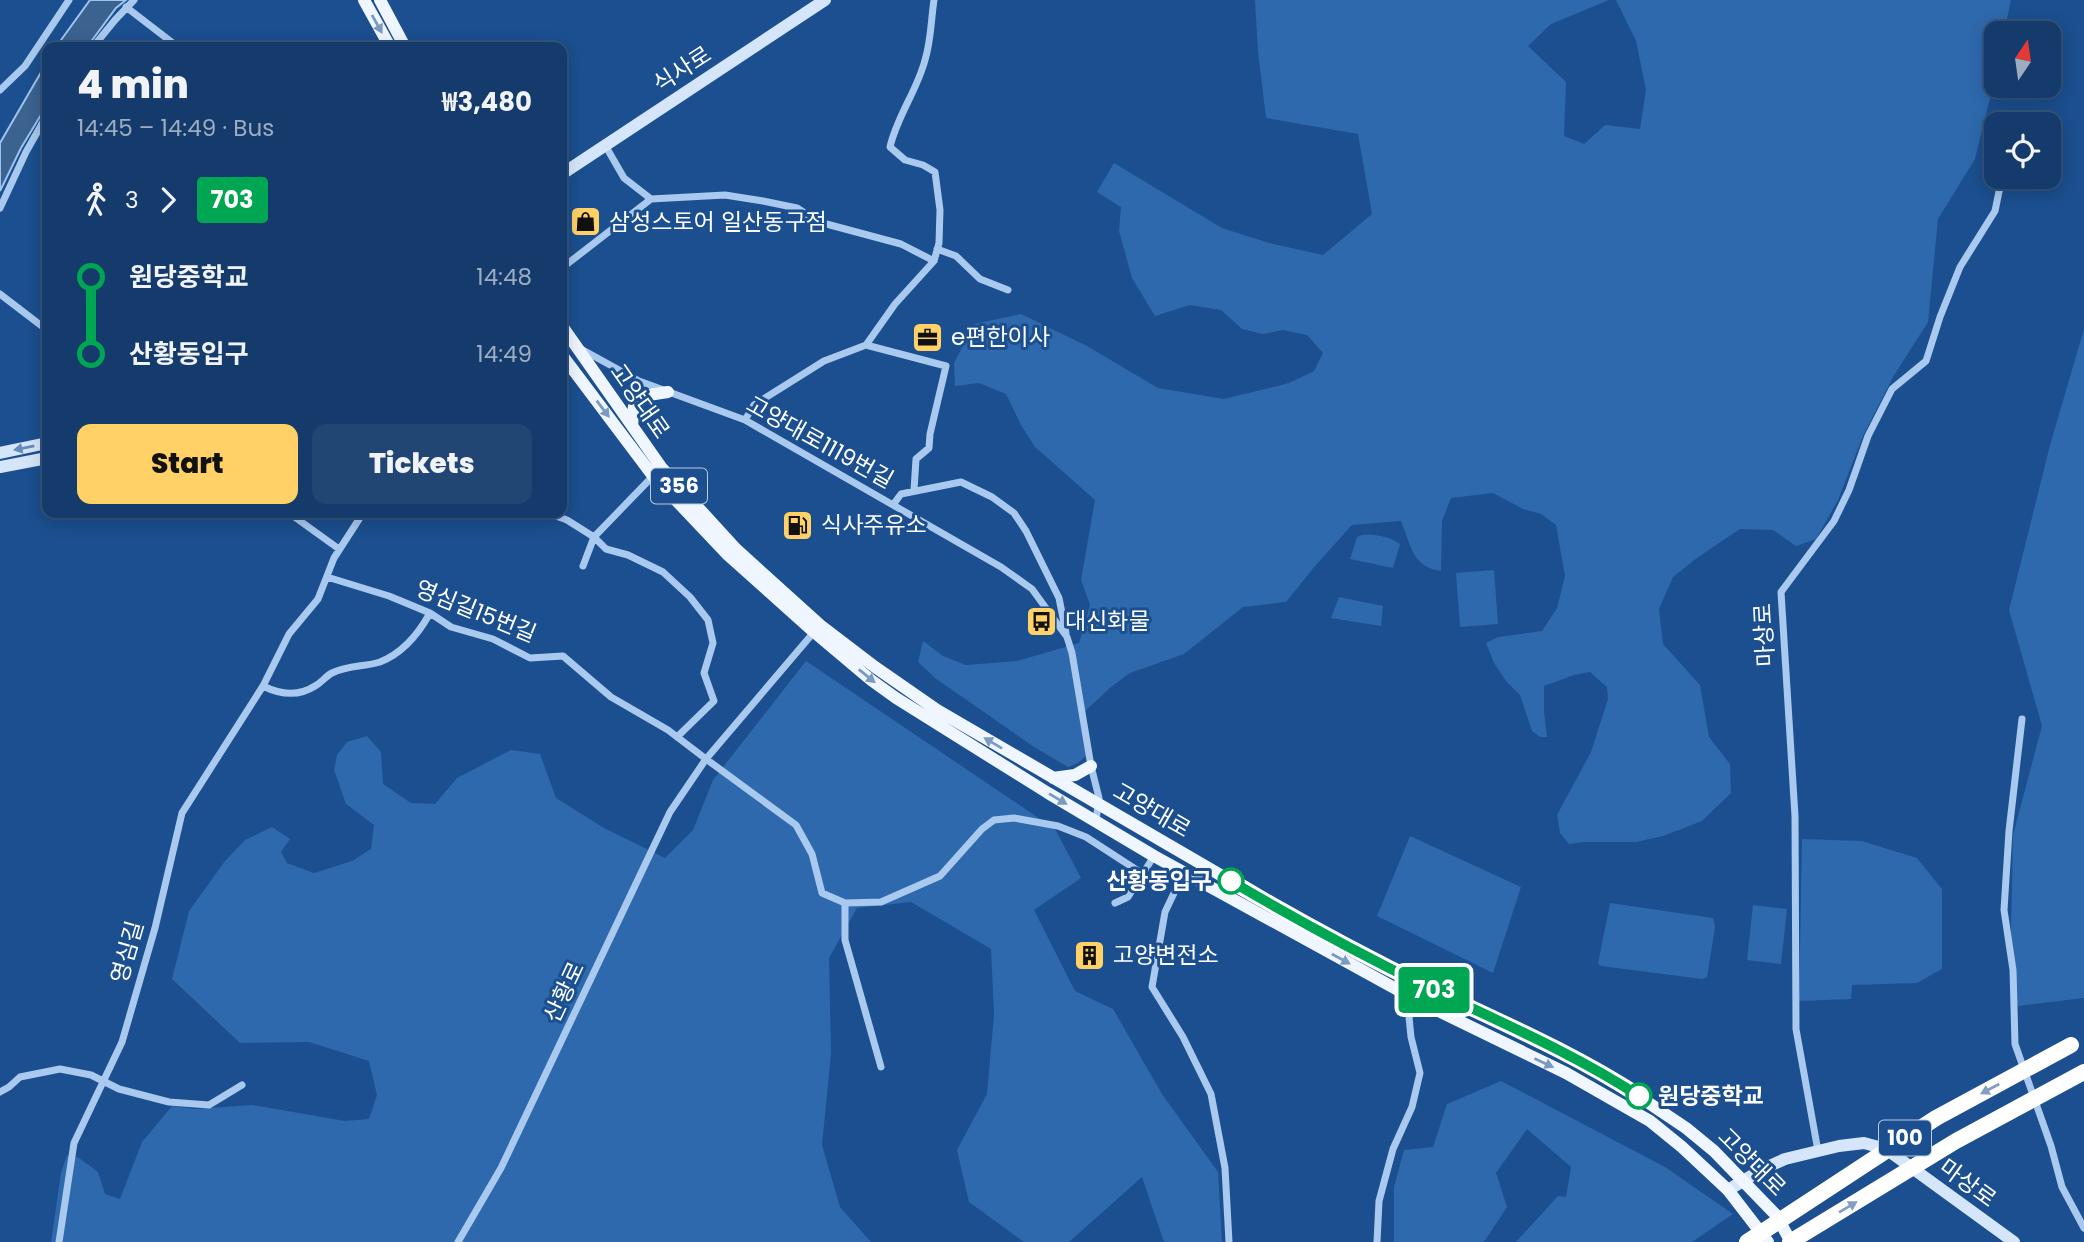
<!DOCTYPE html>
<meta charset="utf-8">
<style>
:root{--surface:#143b6b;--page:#214673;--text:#f1f3f6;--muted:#9dadc1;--line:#33557e;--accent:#ffd166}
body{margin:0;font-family:Poppins,"Noto Sans KR",sans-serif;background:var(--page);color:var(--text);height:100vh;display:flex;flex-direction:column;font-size:26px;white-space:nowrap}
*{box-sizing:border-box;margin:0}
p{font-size:23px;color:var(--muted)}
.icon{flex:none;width:38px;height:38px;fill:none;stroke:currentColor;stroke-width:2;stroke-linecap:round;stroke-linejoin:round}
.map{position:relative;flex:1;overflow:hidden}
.sheet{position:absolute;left:42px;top:42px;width:525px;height:476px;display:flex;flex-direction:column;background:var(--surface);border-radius:14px;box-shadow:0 4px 18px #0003,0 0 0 2px var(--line)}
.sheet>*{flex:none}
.badge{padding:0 14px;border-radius:5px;font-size:24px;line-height:46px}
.needle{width:46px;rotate:13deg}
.fabs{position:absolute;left:1984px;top:21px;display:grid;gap:14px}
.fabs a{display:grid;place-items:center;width:77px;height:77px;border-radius:14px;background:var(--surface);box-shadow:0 4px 18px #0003,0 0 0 2px var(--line);font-size:35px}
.map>.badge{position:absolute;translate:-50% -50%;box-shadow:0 0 0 4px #fff}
.legs{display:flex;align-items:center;gap:10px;height:77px;padding:0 35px;font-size:23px}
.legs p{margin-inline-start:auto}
.head{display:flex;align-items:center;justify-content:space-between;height:119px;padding:0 35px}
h1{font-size:38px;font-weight:800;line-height:52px}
.button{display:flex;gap:14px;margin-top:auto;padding:14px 35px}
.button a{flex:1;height:80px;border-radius:14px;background:var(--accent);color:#111;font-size:28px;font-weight:800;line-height:80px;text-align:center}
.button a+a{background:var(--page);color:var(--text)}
ul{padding:0 35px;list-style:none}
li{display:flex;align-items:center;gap:24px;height:77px;font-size:26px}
li i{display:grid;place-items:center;width:10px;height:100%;margin:0 9px;background:currentColor}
li i::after{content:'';width:18px;height:18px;margin:-9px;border:5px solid;border-radius:50%;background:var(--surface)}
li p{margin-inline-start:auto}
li:first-child i{background:linear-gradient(#0000 50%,currentColor 0)}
li:last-child i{background:linear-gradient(currentColor 50%,#0000 0)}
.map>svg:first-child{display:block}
</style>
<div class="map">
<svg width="2084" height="1242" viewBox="0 0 2084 1242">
<rect width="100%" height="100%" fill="#1b4f8f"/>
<path fill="#2e69ad" d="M 1255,0 L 1609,0 L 1551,24 L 1528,46 L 1566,82 L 1564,136 L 1584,144 L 1605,125 L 1640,129 L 1646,90 L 1636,41 L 1616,0 L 2011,0 L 2004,33 L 1997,33 L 1997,70 L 1975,159 L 1938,219 L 1928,322 L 1893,377 L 1863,436 L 1838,500 L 1816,539 L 1796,546 L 1773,530 L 1740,529 L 1697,558 L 1673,577 L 1659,609 L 1663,644 L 1700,685 L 1709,737 L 1730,764 L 1731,793 L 1702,821 L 1663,836 L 1636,842 L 1584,842 L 1569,844 L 1560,833 L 1557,815 L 1591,752 L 1608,699 L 1607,687 L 1590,672 L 1574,675 L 1544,686 L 1544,712 L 1547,737 L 1540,737 L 1532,731 L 1520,695 L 1506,681 L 1494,663 L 1486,643 L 1498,637 L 1542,631 L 1557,608 L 1565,576 L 1556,525 L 1541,514 L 1523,509 L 1493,493 L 1451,498 L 1442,521 L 1441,571 C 1412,567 1411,545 1401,521 L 1352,525 L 1315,566 L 1286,602 L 1243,607 L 1184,654 L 1130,673 L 1111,687 L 1083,713 L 1086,756 L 1078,763 L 1068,767 L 1034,747 L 935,678 L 918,662 L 923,641 L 943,656 L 966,665 L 1017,661 L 1079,643 L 1090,605 L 1081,580 L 1095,500 L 1035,447 L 1021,425 L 1006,394 L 979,383 L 955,386 L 954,363 L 974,324 L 1021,314 L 1087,346 L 1158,388 L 1224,399 L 1289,383 L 1314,371 L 1323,353 L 1307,335 L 1283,330 L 1263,334 L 1242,329 L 1221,310 L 1190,305 L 1155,316 L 1132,278 L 1119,231 L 1121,207 L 1097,192 L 1114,163 L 1222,228 L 1269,243 L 1323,255 L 1372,214 L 1358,134 L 1266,118 L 1258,52 Z
M 2084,329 L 2084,998 L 2018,1006 L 2010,980 L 2013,835 L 2042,726 L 2009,610 L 2050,445 Z
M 1362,535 C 1375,534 1388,536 1400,544 L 1393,568 L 1350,559 L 1357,537 Z
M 1494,570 L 1498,624 L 1460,627 L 1456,573 Z
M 1339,597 L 1383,606 L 1381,626 L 1331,618 Z
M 806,661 L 1055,829 L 1081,878 L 1034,910 L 1075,991 L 1113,1009 L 1162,1094 L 1218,1172 L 1222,1242 L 1164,1242 L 1142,1177 L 1069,1242 L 1024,1242 L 969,1202 L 957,1150 L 987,1094 L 994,1014 L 991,949 L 911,902 L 857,908 L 829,958 L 831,1054 L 822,1145 L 840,1207 L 871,1242 L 51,1242 L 61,1173 L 67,1155 L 79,1158 L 98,1172 L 105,1194 L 120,1199 L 142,1142 L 172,1106 L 196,1109 L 252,1105 L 345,1121 L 369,1119 L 377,1095 L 369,1061 L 309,1042 L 240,1043 L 172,979 L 189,911 L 225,861 L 245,840 L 272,827 L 290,839 L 281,852 L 287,863 L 314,873 L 352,861 L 371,849 L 374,825 L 346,804 L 334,770 L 337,755 L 347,742 L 367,736 L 381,752 L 383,784 L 411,803 L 435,804 L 457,778 L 511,750 L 540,754 L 556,798 L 604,828 L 665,858 L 693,830 L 713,780 Z
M 1410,836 L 1521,887 L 1493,973 L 1377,916 Z
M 1802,839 L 1862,841 L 1917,858 L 1942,889 L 1942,969 L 1917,983 L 1852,985 L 1851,999 L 1799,1001 Z
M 1610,903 L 1713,918 L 1715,927 L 1707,977 L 1702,979 L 1601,966 L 1598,964 L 1599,958 Z
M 1753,905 L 1787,909 L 1781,964 L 1747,960 Z
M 1501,1081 L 1665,1167 L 1733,1214 L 1692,1242 L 1516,1242 L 1558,1196 L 1566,1197 L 1571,1167 L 1527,1129 L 1496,1173 L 1507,1207 L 1484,1242 L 1394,1242 L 1394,1187 L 1404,1150 L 1433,1147 L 1447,1104 Z"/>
<path fill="#3c6290" stroke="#9cc4f0" stroke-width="2" d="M 90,0 L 126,0 L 116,8 L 87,47 L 56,47 Z
M 47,62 L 47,105 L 21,148 L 0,191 L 0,143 Z"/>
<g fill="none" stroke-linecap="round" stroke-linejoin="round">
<path stroke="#a9c9ee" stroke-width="7" d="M 126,7 L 178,47
M 93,47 L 115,20 L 134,0
M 0,90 L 25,66 L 69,0
M 605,145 L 624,178 L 651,199 L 725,195 L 763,201 L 797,208 L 819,222 L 901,244 L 934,261
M 0,208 L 26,152 L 47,115
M 937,249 L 956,256 L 980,279 L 1008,290
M 562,268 L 651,199
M 0,294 L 47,330
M 866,345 L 946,366 L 930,434 L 929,448 L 916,459 L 914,490
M 581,349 L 639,381 L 745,420 L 1001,567 L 1032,589 L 1067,637 L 1072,653 L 1091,766 L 1099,798 L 1096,821
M 745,420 L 754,405 L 824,361 L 866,345 L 895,304 L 934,261 L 939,243 L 940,210 L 935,172 L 923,165 L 905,160 L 890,147 C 897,116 917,91 925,60 C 931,41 931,20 934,0
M 893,505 L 901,494 L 961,482 L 992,497 L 1014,513 L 1026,531 L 1059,598 L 1066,633
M 289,513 L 339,549
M 548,513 L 567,520 L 594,537 L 606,549 L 628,555 L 663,572 L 690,597 L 708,620 L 713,643 L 704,673 L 714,701 L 677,737
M 583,566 L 594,537 L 653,476
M 327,577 L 389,596 L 430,613 L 451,627 L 493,639 L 530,658 L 563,656 L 611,697 L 668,730 L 706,759 L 796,825 L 812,854 L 822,893 L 845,903 L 881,902 L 940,876 L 982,829 L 994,820 L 1014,818 L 1058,826 L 1086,837 L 1143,874
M 263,686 C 281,695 298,697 315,686 C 321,683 326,676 332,673 C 348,665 365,667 380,662 C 403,653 419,633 430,613
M 2022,719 L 2009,831 L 2004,910 L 2013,970 L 2015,1044 L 2051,1146 L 2062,1187 L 2084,1228
M 1184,872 L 1165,912 L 1152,987 L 1183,1037 L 1211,1094 L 1225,1168 L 1229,1242
M 845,903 L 845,940 L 881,1067
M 1115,903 L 1128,897 L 1154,856
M 0,1092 L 9,1087 L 20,1077 L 60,1069 L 91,1075 L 119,1089 L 169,1102 L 209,1105 L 242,1085
M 1818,1151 L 1796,1029 L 1795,816 L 1781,592 L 1834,521 L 1849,490 L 1868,436 L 1892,389 L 1926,361 L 1940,317 L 1960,267 L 1995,211 L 2002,177
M 59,1242 L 74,1143 L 122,1042 L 155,928 L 182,813 L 263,686 L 289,634 L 318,599 L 334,558 L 363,513
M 458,1242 L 501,1168 L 670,812 L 706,759 L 814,632
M 1377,1242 L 1379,1201 L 1393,1149 L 1412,1107 L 1420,1073 L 1411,1037 L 1409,1017 L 1418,1001"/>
<path stroke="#d6e6fa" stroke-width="12" d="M 562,174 L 825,0
M 0,453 L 47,443
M 0,467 L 47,458
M 1728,1190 L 1763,1169 L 1785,1159 L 1839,1146 L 1864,1143 L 1886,1149 L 2014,1242"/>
<path stroke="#f0f6ff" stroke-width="12" d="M 364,0 L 390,47
M 380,0 L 405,47
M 562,326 L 661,467 L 736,549 L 820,625 L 875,667 L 937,710 L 1291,916 L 1425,986 L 1576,1058 L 1619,1083 L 1686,1128 L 1714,1151 L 1776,1215 L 1791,1242
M 562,355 L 653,476 L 728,555 L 814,632 L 871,680 L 896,698 L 1048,793 L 1154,856 L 1418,1001 L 1566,1073 L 1650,1121 L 1682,1147 L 1728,1190 L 1768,1242
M 632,426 L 634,406 L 642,396 L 668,392
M 1053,778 L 1075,775 L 1091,766"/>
<path stroke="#fff" stroke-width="16" d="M 1747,1242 L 1936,1118 L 2071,1045
M 1790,1242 L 1956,1141 L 2084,1072"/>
</g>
<defs><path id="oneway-solid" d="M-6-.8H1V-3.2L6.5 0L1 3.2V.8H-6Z" transform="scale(1.75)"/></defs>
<g fill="#7b9ac1">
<use href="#oneway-solid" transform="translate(377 24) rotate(61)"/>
<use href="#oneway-solid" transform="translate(603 409) rotate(53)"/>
<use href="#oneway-solid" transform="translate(867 676) rotate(39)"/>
<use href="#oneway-solid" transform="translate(993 743) rotate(-149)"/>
<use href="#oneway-solid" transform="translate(1058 799) rotate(31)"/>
<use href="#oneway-solid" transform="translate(1341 959) rotate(29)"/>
<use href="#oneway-solid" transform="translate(1544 1063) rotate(25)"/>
</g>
<use fill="#668bba" href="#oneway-solid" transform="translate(24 448) rotate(168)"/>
<g fill="#829ec1">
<use href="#oneway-solid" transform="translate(1990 1089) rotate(152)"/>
<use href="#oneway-solid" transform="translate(1848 1207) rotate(-31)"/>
</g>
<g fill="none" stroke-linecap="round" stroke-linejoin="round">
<defs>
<path id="line-1" d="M 1231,881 C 1295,919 1362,955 1429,988 C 1500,1022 1573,1053 1639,1096"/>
</defs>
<use href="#line-1" stroke="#fff" stroke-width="16"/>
<use href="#line-1" stroke="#00a651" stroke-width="10"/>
</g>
<defs>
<symbol id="shop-square" viewBox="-11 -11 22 22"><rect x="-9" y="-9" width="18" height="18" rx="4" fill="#ffd166" stroke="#1b4f8f"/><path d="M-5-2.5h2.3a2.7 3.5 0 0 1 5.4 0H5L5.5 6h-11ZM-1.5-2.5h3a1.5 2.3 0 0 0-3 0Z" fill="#111"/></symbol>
<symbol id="office-square" viewBox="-11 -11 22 22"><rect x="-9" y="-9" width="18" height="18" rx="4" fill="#ffd166" stroke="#1b4f8f"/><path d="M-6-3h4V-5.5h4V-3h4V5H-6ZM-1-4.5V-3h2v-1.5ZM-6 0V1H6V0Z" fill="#111"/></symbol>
<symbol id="fuel-square" viewBox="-11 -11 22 22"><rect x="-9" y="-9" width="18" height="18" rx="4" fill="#ffd166" stroke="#1b4f8f"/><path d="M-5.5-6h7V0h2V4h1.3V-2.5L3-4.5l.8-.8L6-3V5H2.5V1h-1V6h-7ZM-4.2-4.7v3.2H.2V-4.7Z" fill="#111"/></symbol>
<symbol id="bus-square" viewBox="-11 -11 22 22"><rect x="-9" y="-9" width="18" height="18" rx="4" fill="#ffd166" stroke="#1b4f8f"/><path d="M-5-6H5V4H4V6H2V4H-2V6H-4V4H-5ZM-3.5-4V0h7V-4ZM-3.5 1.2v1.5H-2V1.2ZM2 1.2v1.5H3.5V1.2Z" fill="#111"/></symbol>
<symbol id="building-square" viewBox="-11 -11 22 22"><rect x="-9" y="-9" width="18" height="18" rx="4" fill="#ffd166" stroke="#1b4f8f"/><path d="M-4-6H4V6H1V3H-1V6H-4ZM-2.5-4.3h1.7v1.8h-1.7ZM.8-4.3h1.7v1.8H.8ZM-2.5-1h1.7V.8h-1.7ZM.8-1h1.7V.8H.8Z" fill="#111"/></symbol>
</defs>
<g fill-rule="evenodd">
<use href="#shop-square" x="568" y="204" width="35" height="35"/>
<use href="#office-square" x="910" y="320" width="35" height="35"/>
<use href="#fuel-square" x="780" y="508" width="35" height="35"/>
<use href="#bus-square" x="1024" y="604" width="35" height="35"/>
<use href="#building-square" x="1072" y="938" width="35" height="35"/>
</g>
<g fill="#fff" stroke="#00a651" stroke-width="3.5">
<circle cx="1231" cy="881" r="12"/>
<circle cx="1639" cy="1096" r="12"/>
</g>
<g text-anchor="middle" stroke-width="6" stroke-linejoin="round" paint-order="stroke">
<g fill="#1b4f8f" stroke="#bbcadd" stroke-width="2">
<rect x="651" y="468.5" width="56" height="35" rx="5"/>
<rect x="1879" y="1120.5" width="52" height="35" rx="5"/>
</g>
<g font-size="21" font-weight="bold" fill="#fff">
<text x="679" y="493">356</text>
<text x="1905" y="1145">100</text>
</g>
<g font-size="23" fill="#fff" stroke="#1b4f8f">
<text transform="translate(682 69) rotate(-33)" y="8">식사로</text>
<text transform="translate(640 401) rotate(55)" y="8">고양대로</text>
<text transform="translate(820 442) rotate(29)" y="8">고양대로1119번길</text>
<text transform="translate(476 611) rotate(22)" y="8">영심길15번길</text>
<text transform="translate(1764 635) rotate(-93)" y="8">마상로</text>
<text transform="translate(1152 810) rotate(30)" y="8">고양대로</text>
<text transform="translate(127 952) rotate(-74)" y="8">영심길</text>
<text transform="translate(564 992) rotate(-65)" y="8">산황로</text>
<text transform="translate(1752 1162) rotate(45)" y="8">고양대로</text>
<text transform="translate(1968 1183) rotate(36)" y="8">마상로</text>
</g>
<g font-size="23" fill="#fff" stroke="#1b4f8f" text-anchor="start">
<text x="609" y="230">삼성스토어 일산동구점</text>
<text x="951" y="345">e편한이사</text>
<text x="821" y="533">식사주유소</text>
<text x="1065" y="629">대신화물</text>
<text x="1113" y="963">고양변전소</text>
</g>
<g font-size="23" font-weight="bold" fill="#fff" stroke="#1b4f8f" text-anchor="end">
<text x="1212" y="889">산황동입구</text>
<text x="1658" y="1104" text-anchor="start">원당중학교</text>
</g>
</g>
</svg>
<div class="fabs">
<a><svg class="needle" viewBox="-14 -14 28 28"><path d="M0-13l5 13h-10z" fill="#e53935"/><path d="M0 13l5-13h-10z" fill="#9dadc1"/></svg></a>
<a><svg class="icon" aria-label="locate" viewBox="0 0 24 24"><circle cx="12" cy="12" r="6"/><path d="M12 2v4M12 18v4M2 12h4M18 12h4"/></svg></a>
</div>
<b class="badge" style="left:1434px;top:990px;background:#00a651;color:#fff">703</b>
<section class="sheet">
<div class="head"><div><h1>4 min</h1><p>14:45 – 14:49 · Bus</p></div><b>₩3,480</b></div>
<div class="legs"><svg class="icon" aria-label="walk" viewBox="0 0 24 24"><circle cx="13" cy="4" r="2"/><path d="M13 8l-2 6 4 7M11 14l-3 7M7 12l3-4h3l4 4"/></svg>3<svg class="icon" aria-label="forward" viewBox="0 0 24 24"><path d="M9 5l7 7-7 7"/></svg><b class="badge" style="background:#00a651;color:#fff">703</b></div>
<ul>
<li><i style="color:#00a651"></i><b>원당중학교</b><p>14:48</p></li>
<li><i style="color:#00a651"></i><b>산황동입구</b><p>14:49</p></li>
</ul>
<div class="button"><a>Start</a><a>Tickets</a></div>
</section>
</div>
